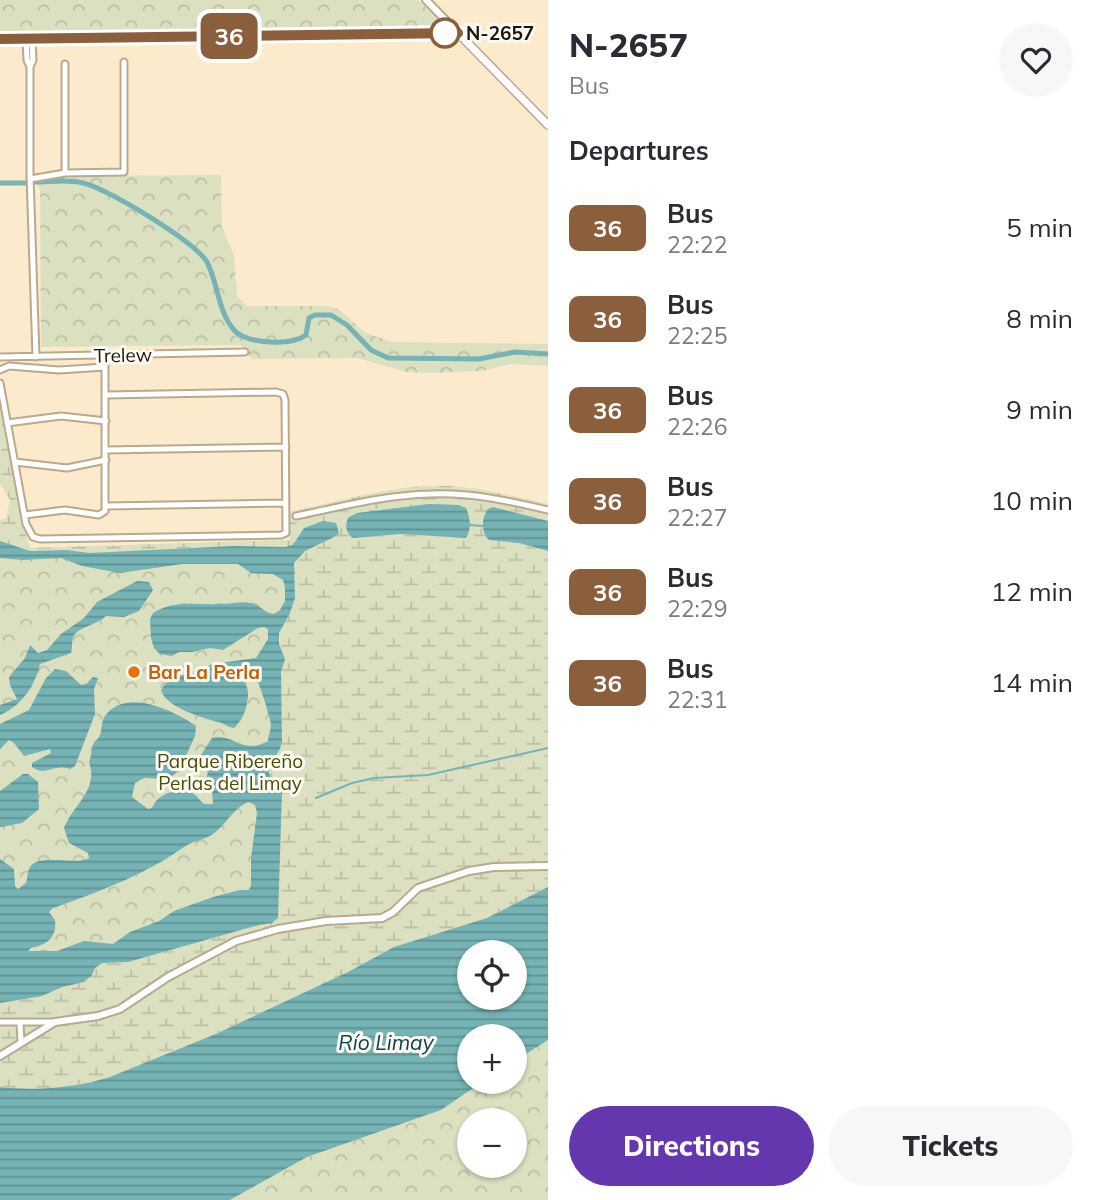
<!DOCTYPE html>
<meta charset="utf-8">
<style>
:root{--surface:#fff;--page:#f7f7f7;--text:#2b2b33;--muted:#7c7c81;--accent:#6437af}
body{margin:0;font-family:Mulish,sans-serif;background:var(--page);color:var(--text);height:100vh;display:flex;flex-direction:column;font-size:26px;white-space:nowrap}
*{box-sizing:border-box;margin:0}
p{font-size:23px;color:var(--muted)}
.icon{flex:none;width:38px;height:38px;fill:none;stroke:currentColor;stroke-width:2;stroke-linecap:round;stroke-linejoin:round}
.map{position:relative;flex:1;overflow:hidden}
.panel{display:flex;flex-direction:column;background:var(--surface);width:546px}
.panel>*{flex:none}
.badge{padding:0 14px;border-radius:10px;font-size:24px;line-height:46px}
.controls{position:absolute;left:457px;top:940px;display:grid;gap:14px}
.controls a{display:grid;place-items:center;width:70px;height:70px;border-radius:50%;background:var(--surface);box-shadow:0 2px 5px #0004;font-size:35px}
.map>.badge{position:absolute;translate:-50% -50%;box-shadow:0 0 0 4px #fff}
h2{padding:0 21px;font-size:26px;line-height:63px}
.round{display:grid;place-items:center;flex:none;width:74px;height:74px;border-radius:37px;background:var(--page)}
.head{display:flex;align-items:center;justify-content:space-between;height:119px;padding:0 21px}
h1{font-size:33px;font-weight:800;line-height:52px}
.primary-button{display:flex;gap:14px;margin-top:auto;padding:14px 21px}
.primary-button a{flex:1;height:80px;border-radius:42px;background:var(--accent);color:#fff;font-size:28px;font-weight:800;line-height:80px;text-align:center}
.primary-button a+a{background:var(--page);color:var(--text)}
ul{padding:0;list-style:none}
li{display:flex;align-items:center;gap:21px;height:91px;padding:0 21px}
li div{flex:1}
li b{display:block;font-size:26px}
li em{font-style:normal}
li .badge{min-width:77px;font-weight:700;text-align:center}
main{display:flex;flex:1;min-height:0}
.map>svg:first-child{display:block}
</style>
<main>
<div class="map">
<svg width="548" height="1200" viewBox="0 0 548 1200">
<defs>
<pattern id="forest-crowns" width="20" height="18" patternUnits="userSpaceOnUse" patternTransform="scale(1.75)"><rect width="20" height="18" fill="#dbe0c1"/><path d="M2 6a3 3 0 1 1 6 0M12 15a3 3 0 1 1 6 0" fill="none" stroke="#bbbfa4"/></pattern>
<pattern id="wetland-marsh" width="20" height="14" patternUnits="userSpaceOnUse" patternTransform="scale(1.75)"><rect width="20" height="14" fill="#dbe0c1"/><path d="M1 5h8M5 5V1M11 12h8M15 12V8" fill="none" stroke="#bbbfa4"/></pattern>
<pattern id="water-rules" width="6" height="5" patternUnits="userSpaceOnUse" patternTransform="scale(1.75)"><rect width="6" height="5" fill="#75b3b4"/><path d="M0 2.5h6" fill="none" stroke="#5f9091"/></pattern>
</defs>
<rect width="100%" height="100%" fill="#fceacd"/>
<path fill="url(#forest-crowns)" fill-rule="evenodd" d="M 0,0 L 418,0 L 443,25 L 441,28 L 0,32 Z
M 221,175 L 222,227 L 234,255 L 237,296 L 247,306 L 327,306 L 338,309 L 366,333 L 392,342 L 548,344 L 548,366 L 510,364 L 482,371 L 430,373 L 406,372 L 357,358 L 252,359 L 241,345 L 41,347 L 40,189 L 35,182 L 65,176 Z
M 442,486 L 484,490 L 548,504 L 548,887 L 487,918 L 0,1087 L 0,524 L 23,525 L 30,548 L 290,540 L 290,512 L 386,491 Z
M 548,1040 L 548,1200 L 230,1200 L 307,1157 L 433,1113 L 450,1104 L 482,1082 L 514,1082 L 515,1061 ZM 469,1120 L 514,1120 L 514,1166 L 469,1166 Z"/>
<path fill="url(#wetland-marsh)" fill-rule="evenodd" d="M 0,403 L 23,525 L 30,548 L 290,540 L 290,512 C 346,500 404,481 462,487 C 491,490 520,498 548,504 L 548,521 L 498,507 L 507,542 L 548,551 L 548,887 L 487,918 L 394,947 L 348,972 L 218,1033 L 110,1077 C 74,1088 37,1091 0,1087 L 0,1003 L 42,996 L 62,987 L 71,986 L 92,975 L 95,968 L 102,963 L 128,962 L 276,921 L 279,914 L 280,897 L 282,792 C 278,783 268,781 269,770 C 270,761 279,755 280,746 C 284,724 281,699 281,676 C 282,671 284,666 285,661 C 285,651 278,644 279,635 C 280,622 293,610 296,596 C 298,583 287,571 296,559 C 307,544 329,545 339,529 L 332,521 L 299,532 L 290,547 L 262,548 L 235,546 L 89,553 L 30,551 L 0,541 L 0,520 L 6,518 L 10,500 L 0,484 ZM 429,504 L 460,505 L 466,508 C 471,520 471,530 463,540 L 401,534 L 353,538 L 375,509 Z"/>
<path fill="url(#water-rules)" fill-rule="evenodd" d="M 429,504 L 459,505 L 466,508 C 470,517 472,529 466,538 L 401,534 L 353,538 C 346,534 344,524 349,517 L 357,513 Z
M 493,507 L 548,521 L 548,551 L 519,543 L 489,540 C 481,532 481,518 488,509 Z
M 323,521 L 336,523 L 339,533 L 334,537 L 305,551 L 294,563 L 295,598 L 290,613 L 279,633 L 279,644 L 285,659 L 281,672 L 282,742 L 280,749 L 271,763 L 269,773 L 272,781 L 281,787 L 282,792 L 278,918 L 272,923 L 259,925 L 128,962 L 102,963 L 95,968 L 92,975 L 84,982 L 62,987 L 42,996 L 0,1003 L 0,859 L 14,869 L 15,886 L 18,889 L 26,883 C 28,878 27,871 30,867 C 39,853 76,866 89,858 L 88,853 L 69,843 L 64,828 C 73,805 99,790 89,762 C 92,755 91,747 95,741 C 96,740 98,739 99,737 C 103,731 100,723 105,716 C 126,687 174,711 196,726 L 195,736 L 179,771 L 167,779 L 144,778 L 135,783 L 132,797 L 148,809 L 152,808 C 157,793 177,788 192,793 C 197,795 200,801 204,804 L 213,804 L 212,791 L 203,786 L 208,773 L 199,758 L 212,738 C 233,732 242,756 268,741 C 268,736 271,730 271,725 C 270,716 258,678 253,672 L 245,675 C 244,683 248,686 248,694 C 248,706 243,720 234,728 C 227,727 224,723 218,722 C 203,718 165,707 161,690 L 164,685 L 178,676 L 194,673 L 212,664 L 256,658 L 268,639 L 268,629 L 264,627 L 258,628 L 223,650 L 210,648 L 192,652 L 179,652 L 172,656 L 160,654 L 154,648 L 151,638 L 150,619 L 153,613 C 173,600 198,605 220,604 C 231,604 244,600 254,604 C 262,607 265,613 274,614 L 280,610 L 285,601 L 285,587 L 283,580 L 273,574 L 251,573 L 238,564 L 182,564 L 120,573 L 82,566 L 61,558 L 22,560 L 0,558 L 0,541 L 30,551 L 67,550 L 89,553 L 235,546 L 285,547 L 293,545 L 304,528 ZM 249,802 L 255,805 L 257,813 L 251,858 L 251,886 L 249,890 L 240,890 L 213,897 L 174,911 L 159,921 L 130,932 L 113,944 L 84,941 L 57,951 L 28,951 L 31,948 C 47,945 57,938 55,920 L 49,912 L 53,908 C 98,892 145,875 184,847 C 193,841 204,840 213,834 C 226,825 234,807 249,802 Z
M 137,581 L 149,582 L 153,590 L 139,611 L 124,617 L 106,616 C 97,625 81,626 74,635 C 71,641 73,647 71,653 L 40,664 C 36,684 21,707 0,715 L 0,705 L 17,699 L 10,685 L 9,677 L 25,658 L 30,645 L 38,653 L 47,650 L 61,634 L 84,618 L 97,602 Z
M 55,669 L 66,671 L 81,685 L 86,684 L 93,677 L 98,678 L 94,689 L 95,714 L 75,766 L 70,769 C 53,763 46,777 32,767 L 32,763 L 51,753 L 50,749 L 24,756 L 14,743 L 9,740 L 0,749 L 0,724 L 29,710 L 46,678 Z
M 23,774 L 28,774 L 38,782 L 39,809 L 22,823 L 0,827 L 0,791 Z
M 548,887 L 548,1040 L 515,1061 L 514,1036 L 469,1036 L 469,1082 L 482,1082 L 441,1110 L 307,1157 L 230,1200 L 0,1200 L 0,1087 C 37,1091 74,1088 110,1077 L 218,1033 L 348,972 L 394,947 L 487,918 ZM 469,952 L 514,952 L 514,998 L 469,998 Z"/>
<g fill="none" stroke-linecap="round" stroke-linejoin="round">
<path stroke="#75b3b4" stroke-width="2" d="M 469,525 L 484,526
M 316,798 L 352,783 L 374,778 L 428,775 L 548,748"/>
<path stroke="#75b3b4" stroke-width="5" d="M 35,182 C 50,182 68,179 83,183 C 107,188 195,242 207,262 C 218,283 218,313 235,331 C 248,344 292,346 306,335 L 309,318 L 315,315 L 331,315 L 347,325 L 371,350 L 388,358 L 479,359 L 515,352 L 548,354
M 0,183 L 25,183"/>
<defs>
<path id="minor" d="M 26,39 L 27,60 L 30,67
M 32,39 L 33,60 L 30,67 L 30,175 L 36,357
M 65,64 L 65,173
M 30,179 L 65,173 L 124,172 L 124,62
M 0,357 L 245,352
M 0,370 L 9,366 L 59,370 L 105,367
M 0,383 L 26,524 L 33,537 L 40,539 L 281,535 L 286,533 L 285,400 L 283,394 L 276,392 L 106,395
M 7,423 L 61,416 L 106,421
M 106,450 L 286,447
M 15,462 L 67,468 L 106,460
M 106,506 L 286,503
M 25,515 L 65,510 L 99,515 L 105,511 L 105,355
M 296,516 C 340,507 385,495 430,494 C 470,492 509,501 548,510
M 0,1022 L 53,1022
M 20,1023 L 21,1042"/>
<path id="tertiary" d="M 426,0 L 458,33
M 0,1056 L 55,1022 L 98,1016 L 120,1009 L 168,977 L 236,941 L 278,929 L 326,921 L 382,918 L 393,912 L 418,888 L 469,871 L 494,867 L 548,866"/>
<path id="secondary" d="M 0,39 L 458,33 L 548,125"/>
</defs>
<use href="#minor" stroke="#baa98d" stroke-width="9"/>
<use href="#tertiary" stroke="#baa98d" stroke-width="10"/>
<use href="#secondary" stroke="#baa98d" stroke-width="10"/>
<use href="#minor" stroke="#fff" stroke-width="5"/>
<use href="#tertiary" stroke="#fff" stroke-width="6"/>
<use href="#secondary" stroke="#fff" stroke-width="7"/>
</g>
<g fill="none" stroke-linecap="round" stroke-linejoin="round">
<defs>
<path id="line" d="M 0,39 L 458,33"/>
</defs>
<use href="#line" stroke="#fff" stroke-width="16"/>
<use href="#line" stroke="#8b5e3c" stroke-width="10"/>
</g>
<circle fill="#fff" stroke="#8b5e3c" stroke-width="3.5" cx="445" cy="33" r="14"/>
<circle fill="#e8710a" stroke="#fdf9f4" stroke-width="2.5" cx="134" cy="672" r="7"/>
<g text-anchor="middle" stroke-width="6" stroke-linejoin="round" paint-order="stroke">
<g font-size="19" font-weight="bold" fill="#1b150b" stroke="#fdf9f4" text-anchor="start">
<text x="466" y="40">N-2657</text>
</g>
<g font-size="19" fill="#1b150b" stroke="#fdf9f4">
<text transform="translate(123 355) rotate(-1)" y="7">Trelew</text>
</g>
<g font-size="19" font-weight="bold" fill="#c56008" stroke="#fdf9f4" text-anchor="start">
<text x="148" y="679">Bar La Perla</text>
</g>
<g font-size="19" fill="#494f00" stroke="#fdf9f4">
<text x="230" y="768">Parque Ribereño<tspan x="230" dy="22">Perlas del Limay</tspan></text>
</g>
<g font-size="21" font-style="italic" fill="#0c4647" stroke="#fdf9f4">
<text x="386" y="1050">Río Limay</text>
</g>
</g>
</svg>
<div class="controls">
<a><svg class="icon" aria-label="locate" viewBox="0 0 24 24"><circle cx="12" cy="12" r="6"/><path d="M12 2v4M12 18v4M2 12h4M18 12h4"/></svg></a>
<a>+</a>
<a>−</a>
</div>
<b class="badge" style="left:229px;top:36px;background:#8b5e3c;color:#fff">36</b>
</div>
<section class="panel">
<div class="head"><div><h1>N-2657</h1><p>Bus</p></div><a class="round"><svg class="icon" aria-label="heart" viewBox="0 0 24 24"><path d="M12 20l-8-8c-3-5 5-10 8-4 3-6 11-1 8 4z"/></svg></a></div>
<h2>Departures</h2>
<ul>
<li><span class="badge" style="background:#8b5e3c;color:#fff">36</span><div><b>Bus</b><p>22:22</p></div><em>5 min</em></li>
<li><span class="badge" style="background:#8b5e3c;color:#fff">36</span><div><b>Bus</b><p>22:25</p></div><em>8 min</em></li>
<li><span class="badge" style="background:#8b5e3c;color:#fff">36</span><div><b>Bus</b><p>22:26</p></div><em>9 min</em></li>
<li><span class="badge" style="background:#8b5e3c;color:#fff">36</span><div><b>Bus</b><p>22:27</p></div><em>10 min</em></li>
<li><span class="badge" style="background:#8b5e3c;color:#fff">36</span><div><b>Bus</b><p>22:29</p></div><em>12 min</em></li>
<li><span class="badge" style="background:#8b5e3c;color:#fff">36</span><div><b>Bus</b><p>22:31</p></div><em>14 min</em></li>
</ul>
<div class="primary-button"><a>Directions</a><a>Tickets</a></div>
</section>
</main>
